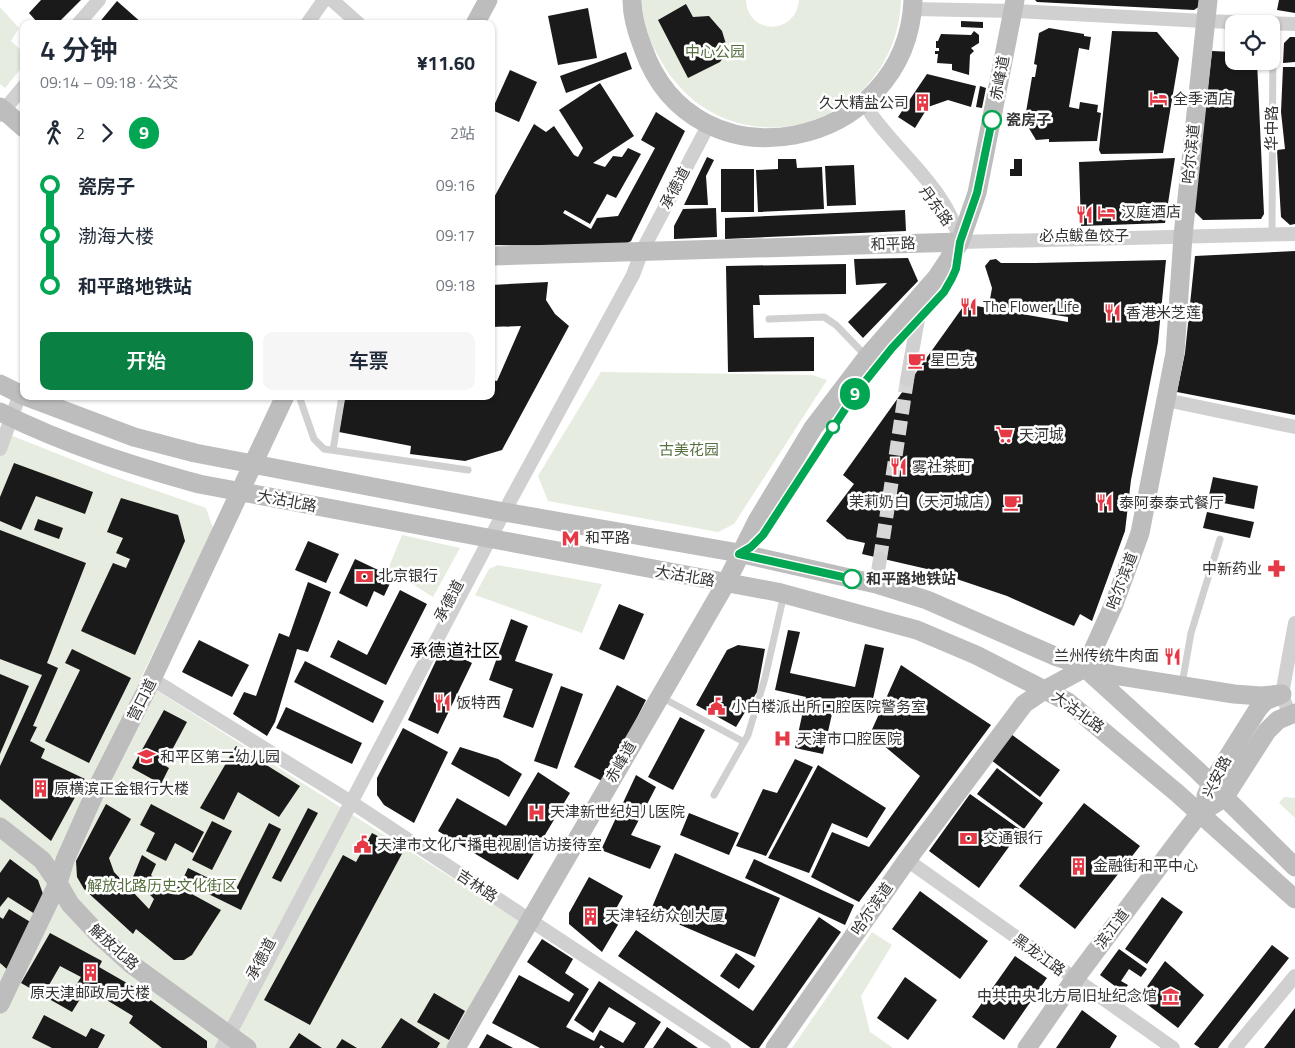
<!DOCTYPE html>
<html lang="zh">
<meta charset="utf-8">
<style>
:root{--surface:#fff;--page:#f6f6f7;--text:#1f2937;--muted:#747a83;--accent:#0b8043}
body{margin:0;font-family:"Titillium Web","Noto Sans SC",sans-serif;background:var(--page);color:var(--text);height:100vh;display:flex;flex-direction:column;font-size:19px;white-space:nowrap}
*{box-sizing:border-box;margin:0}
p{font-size:16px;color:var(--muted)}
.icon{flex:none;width:28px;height:28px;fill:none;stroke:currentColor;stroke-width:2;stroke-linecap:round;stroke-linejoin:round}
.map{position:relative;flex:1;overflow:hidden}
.details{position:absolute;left:20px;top:20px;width:475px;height:380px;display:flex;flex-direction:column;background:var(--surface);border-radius:10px;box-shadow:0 1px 4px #0004}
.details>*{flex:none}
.badge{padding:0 10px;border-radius:16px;font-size:18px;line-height:32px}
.tools{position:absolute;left:1225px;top:15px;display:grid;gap:10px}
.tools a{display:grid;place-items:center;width:55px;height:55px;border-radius:10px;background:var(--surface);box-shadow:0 1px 4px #0004;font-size:25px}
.map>.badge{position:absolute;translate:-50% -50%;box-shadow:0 0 0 2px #fff}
.legs{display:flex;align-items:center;gap:8px;height:55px;padding:0 20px;font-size:16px}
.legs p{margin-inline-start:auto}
.summary{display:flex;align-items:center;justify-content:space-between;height:85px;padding:0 20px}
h1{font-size:28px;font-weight:600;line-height:38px}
.primary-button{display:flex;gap:10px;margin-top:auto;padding:10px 20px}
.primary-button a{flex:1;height:58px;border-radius:10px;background:var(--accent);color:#fff;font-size:20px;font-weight:600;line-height:58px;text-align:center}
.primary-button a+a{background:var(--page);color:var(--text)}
ul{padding:0 20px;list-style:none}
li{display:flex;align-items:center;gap:18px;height:50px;font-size:19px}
li i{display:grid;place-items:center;width:8px;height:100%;margin:0 6px;background:currentColor}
li i::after{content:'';width:12px;height:12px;margin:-6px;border:4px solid;border-radius:50%;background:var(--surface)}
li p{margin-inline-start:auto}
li:first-child i{background:linear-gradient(#0000 50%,currentColor 0)}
li:last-child i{background:linear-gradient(currentColor 50%,#0000 0)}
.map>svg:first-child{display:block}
</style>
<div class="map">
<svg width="1295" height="1048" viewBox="0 0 1295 1048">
<rect width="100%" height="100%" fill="#fff"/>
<path fill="#e6ecdf" d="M 642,0 L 746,0 C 747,35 796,36 799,0 L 901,0 C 896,131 727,177 661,61 C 650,42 641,22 642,0 Z
M 0,7 L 19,28 L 11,41 L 24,53 L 24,65 L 5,88 L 0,84 Z
M 601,372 L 812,375 L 827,380 L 734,524 L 718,532 L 548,501 L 538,476 Z
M 0,431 L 111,475 L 206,508 L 213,528 L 140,680 L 523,923 L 454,1048 L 0,1048 Z
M 402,535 L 460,548 L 433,597 L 388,569 Z
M 498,565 L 602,584 L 582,633 L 475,595 L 489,569 Z
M 1284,797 L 1295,798 L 1295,818 L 1279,803 Z
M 872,932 L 892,945 L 861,996 L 870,1032 L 893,1048 L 792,1048 Z"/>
<path fill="#1a1a1a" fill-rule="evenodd" d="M 41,0 L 81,0 L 57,24 L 35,24 L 37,22 L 29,13 Z
M 1035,0 L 1201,0 L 1200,6 L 1194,10 L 1037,2 Z
M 1279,0 L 1295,0 L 1295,13 L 1277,10 Z
M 117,1 L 143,24 L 98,24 Z
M 686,4 L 693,17 L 709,16 L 722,31 L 726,44 L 726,54 L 720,62 L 688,78 L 658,20 Z
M 588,8 L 597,58 L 558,65 L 548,16 Z
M 961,21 L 983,22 L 983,28 L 961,27 Z
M 1049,28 L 1084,34 L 1084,36 L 1091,37 L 1089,50 L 1079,48 L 1069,107 L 1079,109 L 1080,102 L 1098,105 L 1097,112 L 1101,113 L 1097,141 L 1049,142 L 1049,139 L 1036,140 L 1027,125 L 1029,113 L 1026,112 L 1032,77 L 1035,77 L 1037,65 L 1034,64 L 1039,33 Z
M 974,31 L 979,35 L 979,43 L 971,48 L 974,51 L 970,55 L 969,75 L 952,70 L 952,64 L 937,63 L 938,54 L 935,54 L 935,51 L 939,51 L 939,48 L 936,48 L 936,41 L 938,41 L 941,34 L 971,35 Z
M 1112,31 L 1157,32 L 1179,58 L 1163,153 L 1101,154 L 1099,150 Z
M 1290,37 L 1295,37 L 1295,62 L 1283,63 L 1284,43 Z
M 1212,51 L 1234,52 L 1234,61 L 1257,61 L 1264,214 L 1261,219 L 1203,220 L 1194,211 Z
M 626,52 L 632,69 L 566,93 L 560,76 Z
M 1283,67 L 1295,67 L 1295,224 L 1290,225 L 1281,217 L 1277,150 L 1285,149 L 1281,112 Z
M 510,70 L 537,82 L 519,122 L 492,110 Z
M 927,74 L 976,86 L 971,107 L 948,100 L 928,107 L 915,128 L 898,117 Z
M 600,83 L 634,136 L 593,163 L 605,167 L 613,156 L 622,157 L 628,148 L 641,154 L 616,198 L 607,194 L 590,224 L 565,210 L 563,213 L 591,229 L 597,218 L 618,216 L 655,148 L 641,140 L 656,112 L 685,131 L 631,241 L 622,246 L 491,245 L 491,203 L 534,124 L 546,132 L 554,126 L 574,155 L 578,157 L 583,148 L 559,110 Z
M 980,86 L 986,88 L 982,108 L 976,107 Z
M 707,157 L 714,160 L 706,176 L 708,205 L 684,205 Z
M 1175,158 L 1165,223 L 1081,226 L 1079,162 Z
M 778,159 L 796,159 L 797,168 L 822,167 L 824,209 L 758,212 L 756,170 L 778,169 Z
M 1014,159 L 1022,159 L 1022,176 L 1010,176 L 1010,169 L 1014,169 Z
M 854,165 L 856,205 L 827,206 L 825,166 Z
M 721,169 L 754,169 L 754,212 L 721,212 Z
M 716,208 L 717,237 L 674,239 L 674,226 L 683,209 Z
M 905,210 L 906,231 L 725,239 L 725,218 Z
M 1295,251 L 1295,415 L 1177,392 L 1185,353 L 1195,256 Z
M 908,258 L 918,281 L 863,338 L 848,322 L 887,283 L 856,285 L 854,259 Z
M 996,259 L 1001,263 L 1035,263 L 1166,260 L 1158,342 L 1131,480 L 1125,531 L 1092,621 L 1080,614 L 1074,626 L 1007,596 L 927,569 L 862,554 L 865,543 L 847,539 L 826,521 L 854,484 L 843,475 L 965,304 L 1068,322 L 1068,317 L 989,305 L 992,288 L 985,266 L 990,260 Z
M 846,264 L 846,294 L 759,295 L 760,305 L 753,305 L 754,338 L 814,337 L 814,371 L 728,372 L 726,266 Z
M 548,282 L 546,300 L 555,314 L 569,326 L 502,450 L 465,461 L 410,454 L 411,446 L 339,432 L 345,396 L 491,396 L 491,380 L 497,381 L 521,326 L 491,327 L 491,285 Z
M 14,463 L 93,492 L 85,514 L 36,496 L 21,530 L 0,521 L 0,497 Z
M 1213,477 L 1258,486 L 1254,509 L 1208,500 Z
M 121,498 L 178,515 L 185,541 L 135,655 L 81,631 L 113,563 L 126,568 L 130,559 L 116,553 L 123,538 L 107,532 Z
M 1207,512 L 1254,522 L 1250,538 L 1203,528 Z
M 38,519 L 63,528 L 59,539 L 34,530 Z
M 0,530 L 86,563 L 47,663 L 58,668 L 33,726 L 37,727 L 30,741 L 45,749 L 41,758 L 85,779 L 51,841 L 0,799 L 0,766 L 42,675 L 0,659 Z
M 308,541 L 339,554 L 326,583 L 295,570 Z
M 355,559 L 393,577 L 384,596 L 374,591 L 367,607 L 339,593 Z
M 308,582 L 331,592 L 308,652 L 297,649 L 275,722 L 267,736 L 233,714 L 244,692 L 256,696 L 279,633 L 289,637 Z
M 400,590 L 427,604 L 386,685 L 330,657 L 338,640 L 367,655 Z
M 619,604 L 644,614 L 624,660 L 599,649 Z
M 511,619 L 528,626 L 515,661 L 553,674 L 533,728 L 503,717 L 513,689 L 489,680 Z
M 788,630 L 800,632 L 790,673 L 855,687 L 865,644 L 884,648 L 870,713 L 834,705 L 823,754 L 795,748 L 806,697 L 775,690 Z
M 199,640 L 249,665 L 232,697 L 182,672 Z
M 738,645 L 765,649 L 757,692 L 736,727 L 696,705 L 727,650 Z
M 442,648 L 472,663 L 438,734 L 408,720 Z
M 72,649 L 131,678 L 89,763 L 45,741 L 80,670 L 65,663 Z
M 305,661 L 384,701 L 373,723 L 294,682 Z
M 901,665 L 991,725 L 859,902 L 811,877 L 832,832 L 869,847 L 920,776 L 870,734 Z
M 0,674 L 29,686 L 0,754 Z
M 617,685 L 646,700 L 604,782 L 574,767 Z
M 561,686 L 583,694 L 557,769 L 534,761 Z
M 286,707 L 362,743 L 352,764 L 276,728 Z
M 164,710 L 187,722 L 164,765 L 169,768 L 161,784 L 132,768 Z
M 680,717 L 705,730 L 673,790 L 648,777 Z
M 403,728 L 448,752 L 414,823 L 384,805 L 377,795 L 377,778 Z
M 1011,734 L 1060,770 L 1040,797 L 991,760 Z
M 236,746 L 300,786 L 279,817 L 238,792 L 224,820 L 200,808 Z
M 460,747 L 498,759 L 522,774 L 509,797 L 451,764 Z
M 795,759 L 813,767 L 766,856 L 736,846 L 763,789 L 777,793 Z
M 818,765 L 886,808 L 867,838 L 832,823 L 809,873 L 768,858 Z
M 997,768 L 1043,803 L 1024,829 L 977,794 Z
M 538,772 L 570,793 L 518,880 L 438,831 L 457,798 L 506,826 Z
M 636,775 L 656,787 L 631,835 L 661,846 L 650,869 L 601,850 Z
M 970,794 L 1021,830 L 979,888 L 929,851 Z
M 1084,803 L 1140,846 L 1075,929 L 1019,886 Z
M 106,804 L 131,819 L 109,858 L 114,872 L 149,909 L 154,899 L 133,877 L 142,855 L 156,864 L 151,875 L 162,886 L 170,882 L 221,910 L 192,955 L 184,960 L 174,960 L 136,929 L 133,934 L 84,889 L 77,877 L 76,861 Z
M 151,804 L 204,832 L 193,853 L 175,843 L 166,861 L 146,851 L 155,833 L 140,825 Z
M 308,808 L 318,813 L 281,882 L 272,878 Z
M 689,813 L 739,833 L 729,855 L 680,835 Z
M 212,821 L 232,831 L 212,870 L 192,860 Z
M 269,823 L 281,829 L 241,910 L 182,881 L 188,868 L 235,891 Z
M 372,833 L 404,850 L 310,1025 L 264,1000 L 343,855 L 356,862 Z
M 675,853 L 780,898 L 755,957 L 650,912 Z
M 10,859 L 38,880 L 43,894 L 35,914 L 8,897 L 0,907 L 0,873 Z
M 754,859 L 854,905 L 845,925 L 745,878 Z
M 589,877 L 623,896 L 611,918 L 619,923 L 602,952 L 569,924 L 569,913 Z
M 920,891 L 988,941 L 960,979 L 892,929 Z
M 1162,897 L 1183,912 L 1147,964 L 1125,949 Z
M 9,909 L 32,923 L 9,971 L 0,963 L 0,917 L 3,919 Z
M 819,917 L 841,932 L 759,1048 L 751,1048 L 618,956 L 636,930 L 753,1011 Z
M 50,933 L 102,961 L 99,967 L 146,994 L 145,996 L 207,1041 L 207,1048 L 162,1048 L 129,1023 L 133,1016 L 87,988 L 72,1012 L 21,983 ZM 60,966 L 81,977 L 69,997 L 49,985 Z
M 542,939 L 573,959 L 565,973 L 589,989 L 566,1027 L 594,1041 L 600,1030 L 623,1043 L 636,1023 L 609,1007 L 593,1033 L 574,1020 L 599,981 L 661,1022 L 644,1048 L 605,1048 L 601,1045 L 599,1048 L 540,1048 L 492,1023 L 519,975 L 569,1002 L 574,994 L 527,962 Z
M 1272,945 L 1289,958 L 1218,1048 L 1200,1048 L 1194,1044 Z
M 1119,949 L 1147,969 L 1141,977 L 1129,969 L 1121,981 L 1128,985 L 1123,992 L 1100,975 Z
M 736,953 L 755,966 L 739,989 L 720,976 Z
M 1015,956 L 1047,978 L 1004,1040 L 972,1017 Z
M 1165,961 L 1204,995 L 1178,1028 L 1139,998 Z
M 905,977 L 937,1000 L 908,1040 L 877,1018 Z
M 434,993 L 465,1011 L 449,1040 L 417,1022 Z
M 1295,1008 L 1295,1048 L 1264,1048 Z
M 1082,1010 L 1117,1036 L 1110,1048 L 1056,1048 Z
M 44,1015 L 86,1037 L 91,1028 L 105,1035 L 98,1048 L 52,1048 L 32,1038 Z
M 401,1018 L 440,1043 L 437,1048 L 381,1048 Z
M 667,1027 L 698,1048 L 653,1048 Z
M 299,1033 L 322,1048 L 289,1048 Z
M 487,1034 L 513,1048 L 479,1048 Z
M 342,1039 L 357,1048 L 336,1048 Z"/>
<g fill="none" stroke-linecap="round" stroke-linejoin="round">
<path stroke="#d6d6d6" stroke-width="14" stroke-dasharray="14 7" stroke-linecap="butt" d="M 880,559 L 907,380"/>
<path stroke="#d0d0d0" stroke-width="7" d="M 1272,234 L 1273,22
M 769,319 L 824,317 L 836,325 L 867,357
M 299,396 L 314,439 L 324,449 L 468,470
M 333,450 L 342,396
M 750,547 L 770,526 L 855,394 L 892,348 L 944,292 L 956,269 L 958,255
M 1182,684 L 1191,633 L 1220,539
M 661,697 L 744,742
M 714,795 L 748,735 L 765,678 L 784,594"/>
<path stroke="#d0d0d0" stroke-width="14" d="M 332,0 L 359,24
M 912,9 L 1014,11 L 1204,21 L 1295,24
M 78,24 L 99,0
M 307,24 L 324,0
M 872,96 L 871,114 C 901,156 948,190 960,242
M 0,115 L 24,86
M 960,242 L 1295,234
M 907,380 L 918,319
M 1166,400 L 1295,427
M 0,449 L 20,394
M 876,584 L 880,559
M 152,679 L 351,802 L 724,1048
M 1289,714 L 1282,694 L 1295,623
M 907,860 L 1173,1048
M 222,1048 L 504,512 L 633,275 L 642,251 L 709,124
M 1235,1048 L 1295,976"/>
<path stroke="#bdbdbd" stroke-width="19" d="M 632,0 C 632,16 637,33 643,48 C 694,194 907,150 913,0
M 475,24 L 488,0
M 0,107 L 24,128
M 491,256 L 960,242
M 0,384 L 24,396
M 25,396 L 134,437 L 195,453 L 504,512 L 739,553 L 876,584 L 927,600 L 1057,657 L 1114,675 L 1234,694 L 1261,696 L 1282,694
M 0,412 C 64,444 130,465 199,484 L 777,592 L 917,630 L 976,655 L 1068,702 L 1177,793 L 1295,899
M 1086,669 L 1197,770 L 1295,867
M 1206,796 L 1211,784 L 1258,709 L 1265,701 L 1280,695
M 0,827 L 42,860 L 58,883 L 70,904 L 100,936 L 131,964 L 247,1048
M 0,1004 L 58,883 L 65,860 L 98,786 L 152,679 L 285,396
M 456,1048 L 726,583 L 757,521 L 813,428 L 867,357 L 937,277 L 960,242 L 977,193 L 1015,0
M 775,1048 L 907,860 L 1024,704 L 1046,689 L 1085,668 L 1114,604 L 1140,533 L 1175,353 L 1183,236 L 1208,0
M 1027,1048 L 1074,980 L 1182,836 L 1200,813 L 1224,798 L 1267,731 L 1278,720 L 1295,713"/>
</g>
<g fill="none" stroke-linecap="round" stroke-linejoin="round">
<defs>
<path id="line-1" d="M 852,579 L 739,554 L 751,547 L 763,535 L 855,394 L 892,348 L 944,292 L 952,278 L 956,269 L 960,242 L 977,193 L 992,120"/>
</defs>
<use href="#line-1" stroke="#fff" stroke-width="11"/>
<use href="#line-1" stroke="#00a651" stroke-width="8"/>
</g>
<defs>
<symbol id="hotel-bare" viewBox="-9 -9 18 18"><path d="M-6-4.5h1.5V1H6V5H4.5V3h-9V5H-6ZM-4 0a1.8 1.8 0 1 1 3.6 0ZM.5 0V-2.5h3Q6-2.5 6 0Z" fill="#e63946" stroke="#fff" stroke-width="2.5" paint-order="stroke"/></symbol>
<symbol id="building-bare" viewBox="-9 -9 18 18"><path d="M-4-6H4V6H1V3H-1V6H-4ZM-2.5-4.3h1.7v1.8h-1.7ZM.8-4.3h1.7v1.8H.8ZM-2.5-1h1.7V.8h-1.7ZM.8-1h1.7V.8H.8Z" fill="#e63946" stroke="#fff" stroke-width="2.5" paint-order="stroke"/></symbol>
<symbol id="restaurant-bare" viewBox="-9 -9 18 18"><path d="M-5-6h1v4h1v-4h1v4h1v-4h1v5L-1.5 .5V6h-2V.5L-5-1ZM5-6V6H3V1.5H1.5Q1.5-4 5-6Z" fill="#e63946" stroke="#fff" stroke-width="2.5" paint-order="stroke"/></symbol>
<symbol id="cafe-bare" viewBox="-9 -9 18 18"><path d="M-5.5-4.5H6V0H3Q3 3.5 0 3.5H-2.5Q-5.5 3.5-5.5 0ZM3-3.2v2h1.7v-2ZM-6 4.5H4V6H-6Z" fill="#e63946" stroke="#fff" stroke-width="2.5" paint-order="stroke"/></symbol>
<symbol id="supermarket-bare" viewBox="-9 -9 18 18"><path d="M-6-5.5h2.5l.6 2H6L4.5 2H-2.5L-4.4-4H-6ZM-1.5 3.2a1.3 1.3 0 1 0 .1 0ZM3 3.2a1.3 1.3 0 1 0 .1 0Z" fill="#e63946" stroke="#fff" stroke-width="2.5" paint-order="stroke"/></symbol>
<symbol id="metro-bare" viewBox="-9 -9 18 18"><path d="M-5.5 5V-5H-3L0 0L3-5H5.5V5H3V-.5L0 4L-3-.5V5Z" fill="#e63946" stroke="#fff" stroke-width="2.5" paint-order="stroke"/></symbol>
<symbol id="pharmacy-bare" viewBox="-9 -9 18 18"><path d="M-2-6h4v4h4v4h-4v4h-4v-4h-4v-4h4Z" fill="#e63946" stroke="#fff" stroke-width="2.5" paint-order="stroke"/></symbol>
<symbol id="bank-bare" viewBox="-9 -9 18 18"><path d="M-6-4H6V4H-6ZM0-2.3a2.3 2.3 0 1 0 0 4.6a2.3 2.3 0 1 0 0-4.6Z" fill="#e63946" stroke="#fff" stroke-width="2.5" paint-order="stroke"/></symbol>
<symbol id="civic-bare" viewBox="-9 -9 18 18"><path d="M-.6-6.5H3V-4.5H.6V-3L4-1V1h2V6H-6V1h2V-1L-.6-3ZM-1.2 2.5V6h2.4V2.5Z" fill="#e63946" stroke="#fff" stroke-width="2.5" paint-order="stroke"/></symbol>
<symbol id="hospital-bare" viewBox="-9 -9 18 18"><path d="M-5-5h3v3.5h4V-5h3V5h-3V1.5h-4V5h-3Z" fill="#e63946" stroke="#fff" stroke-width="2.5" paint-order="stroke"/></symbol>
<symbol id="school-bare" viewBox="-9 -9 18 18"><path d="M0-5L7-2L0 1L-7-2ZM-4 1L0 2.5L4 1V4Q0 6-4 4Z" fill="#e63946" stroke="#fff" stroke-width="2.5" paint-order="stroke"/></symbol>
<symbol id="museum-bare" viewBox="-9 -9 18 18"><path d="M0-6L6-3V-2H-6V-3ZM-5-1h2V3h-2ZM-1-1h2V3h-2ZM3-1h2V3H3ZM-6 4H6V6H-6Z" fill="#e63946" stroke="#fff" stroke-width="2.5" paint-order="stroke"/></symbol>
</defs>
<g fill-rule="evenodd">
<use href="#hotel-bare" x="1146" y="86" width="25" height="25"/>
<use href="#building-bare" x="910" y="90" width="25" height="25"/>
<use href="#hotel-bare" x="1094" y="200" width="25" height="25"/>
<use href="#restaurant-bare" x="1072" y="202" width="25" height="25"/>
<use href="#restaurant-bare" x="956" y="294" width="25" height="25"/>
<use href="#restaurant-bare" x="1100" y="300" width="25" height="25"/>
<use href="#cafe-bare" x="904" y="348" width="25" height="25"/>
<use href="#supermarket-bare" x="992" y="422" width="25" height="25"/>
<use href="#restaurant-bare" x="886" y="454" width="25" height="25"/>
<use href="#cafe-bare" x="1000" y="490" width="25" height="25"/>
<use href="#restaurant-bare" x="1092" y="490" width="25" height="25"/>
<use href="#metro-bare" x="558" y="526" width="25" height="25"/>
<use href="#pharmacy-bare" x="1264" y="556" width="25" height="25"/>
<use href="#bank-bare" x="352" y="564" width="25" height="25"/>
<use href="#restaurant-bare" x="1160" y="644" width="25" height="25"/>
<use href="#restaurant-bare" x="430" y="690" width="25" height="25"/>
<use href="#civic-bare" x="704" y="694" width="25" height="25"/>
<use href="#hospital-bare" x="770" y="726" width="25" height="25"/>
<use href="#school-bare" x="134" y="744" width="25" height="25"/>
<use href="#building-bare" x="28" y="776" width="25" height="25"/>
<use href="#hospital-bare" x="524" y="800" width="25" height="25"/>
<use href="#bank-bare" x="956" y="826" width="25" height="25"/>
<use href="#civic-bare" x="350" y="832" width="25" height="25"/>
<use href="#building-bare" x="1066" y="854" width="25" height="25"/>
<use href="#building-bare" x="578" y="904" width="25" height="25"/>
<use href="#building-bare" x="78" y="960" width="25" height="25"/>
<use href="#museum-bare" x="1158" y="984" width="25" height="25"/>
</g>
<g fill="#fff" stroke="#00a651" stroke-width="2.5">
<circle cx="992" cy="120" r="9"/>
<circle cx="833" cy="427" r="6"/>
<circle cx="852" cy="579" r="9"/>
</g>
<g text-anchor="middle" stroke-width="5" stroke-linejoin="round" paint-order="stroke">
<g font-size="15" fill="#56703f" stroke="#fff">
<text x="715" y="57">中心公园</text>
<text x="689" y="455">古美花园</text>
<text x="162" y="891">解放北路历史文化街区</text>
</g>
<g font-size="15" fill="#333" stroke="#fff">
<text transform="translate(1000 78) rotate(-79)" y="5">赤峰道</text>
<text transform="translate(1272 128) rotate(-90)" y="5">华中路</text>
<text transform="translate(1191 154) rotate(-84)" y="5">哈尔滨道</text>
<text transform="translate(675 188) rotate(-62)" y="5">承德道</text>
<text transform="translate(936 206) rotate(54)" y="5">丹东路</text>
<text transform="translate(893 244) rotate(-2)" y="5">和平路</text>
<text transform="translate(287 501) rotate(11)" y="5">大沽北路</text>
<text transform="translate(685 576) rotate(10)" y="5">大沽北路</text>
<text transform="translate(1122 581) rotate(-69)" y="5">哈尔滨道</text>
<text transform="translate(449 601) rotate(-62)" y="5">承德道</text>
<text transform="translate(142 700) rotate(-63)" y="5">营口道</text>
<text transform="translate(1078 712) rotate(36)" y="5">大沽北路</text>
<text transform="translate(621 762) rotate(-60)" y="5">赤峰道</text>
<text transform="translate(1217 777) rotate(-63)" y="5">兴安路</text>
<text transform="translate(477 886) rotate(34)" y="5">吉林路</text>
<text transform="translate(872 909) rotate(-55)" y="5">哈尔滨道</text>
<text transform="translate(1112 929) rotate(-53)" y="5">滨江道</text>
<text transform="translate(114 947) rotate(42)" y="5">解放北路</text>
<text transform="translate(1039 955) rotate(36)" y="5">黑龙江路</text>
<text transform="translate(261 959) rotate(-62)" y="5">承德道</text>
</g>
<g font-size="15" fill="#333" stroke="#fff" text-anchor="start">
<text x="1173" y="104">全季酒店</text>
<text x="909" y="108" text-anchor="end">久大精盐公司</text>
<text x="1121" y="217">汉庭酒店</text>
<text x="1084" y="241" text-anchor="middle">必点鲅鱼饺子</text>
<text x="983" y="312">The Flower Life</text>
<text x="1126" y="318">香港米芝莲</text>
<text x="930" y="365">星巴克</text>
<text x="1019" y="440">天河城</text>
<text x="912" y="472">雾社茶町</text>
<text x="999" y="507" text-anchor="end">茉莉奶白（天河城店）</text>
<text x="1119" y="508">泰阿泰泰式餐厅</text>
<text x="585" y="543">和平路</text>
<text x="1262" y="574" text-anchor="end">中新药业</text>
<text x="378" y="581">北京银行</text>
<text x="1159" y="661" text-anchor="end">兰州传统牛肉面</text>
<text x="456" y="708">饭特西</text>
<text x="731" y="712">小白楼派出所口腔医院警务室</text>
<text x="797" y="744">天津市口腔医院</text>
<text x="160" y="762">和平区第二幼儿园</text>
<text x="54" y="794">原横滨正金银行大楼</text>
<text x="550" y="817">天津新世纪妇儿医院</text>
<text x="983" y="843">交通银行</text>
<text x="377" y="850">天津市文化广播电视剧信访接待室</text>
<text x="1093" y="871">金融街和平中心</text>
<text x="605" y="921">天津轻纺众创大厦</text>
<text x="90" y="998" text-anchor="middle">原天津邮政局大楼</text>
<text x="1157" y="1001" text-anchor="end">中共中央北方局旧址纪念馆</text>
</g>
<g font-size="15" font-weight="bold" fill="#333" stroke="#fff" text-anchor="start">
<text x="1006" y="125">瓷房子</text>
<text x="866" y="584">和平路地铁站</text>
</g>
<g font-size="18" fill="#000" stroke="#fff">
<text x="455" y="657">承德道社区</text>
</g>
</g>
</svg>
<div class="tools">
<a><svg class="icon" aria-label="locate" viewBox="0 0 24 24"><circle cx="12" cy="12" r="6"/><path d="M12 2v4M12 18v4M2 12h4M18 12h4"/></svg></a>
</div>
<b class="badge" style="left:855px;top:394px;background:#00a651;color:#fff">9</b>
<section class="details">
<div class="summary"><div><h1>4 分钟</h1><p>09:14 – 09:18 · 公交</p></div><b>¥11.60</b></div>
<div class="legs"><svg class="icon" aria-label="walk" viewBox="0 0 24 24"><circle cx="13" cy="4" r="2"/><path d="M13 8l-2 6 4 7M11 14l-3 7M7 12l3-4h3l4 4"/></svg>2<svg class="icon" aria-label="forward" viewBox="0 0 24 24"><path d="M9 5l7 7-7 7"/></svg><b class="badge" style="background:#00a651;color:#fff">9</b><p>2站</p></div>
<ul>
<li><i style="color:#00a651"></i><b>瓷房子</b><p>09:16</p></li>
<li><i style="color:#00a651"></i><span>渤海大楼</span><p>09:17</p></li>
<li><i style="color:#00a651"></i><b>和平路地铁站</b><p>09:18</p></li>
</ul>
<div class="primary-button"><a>开始</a><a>车票</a></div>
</section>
</div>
